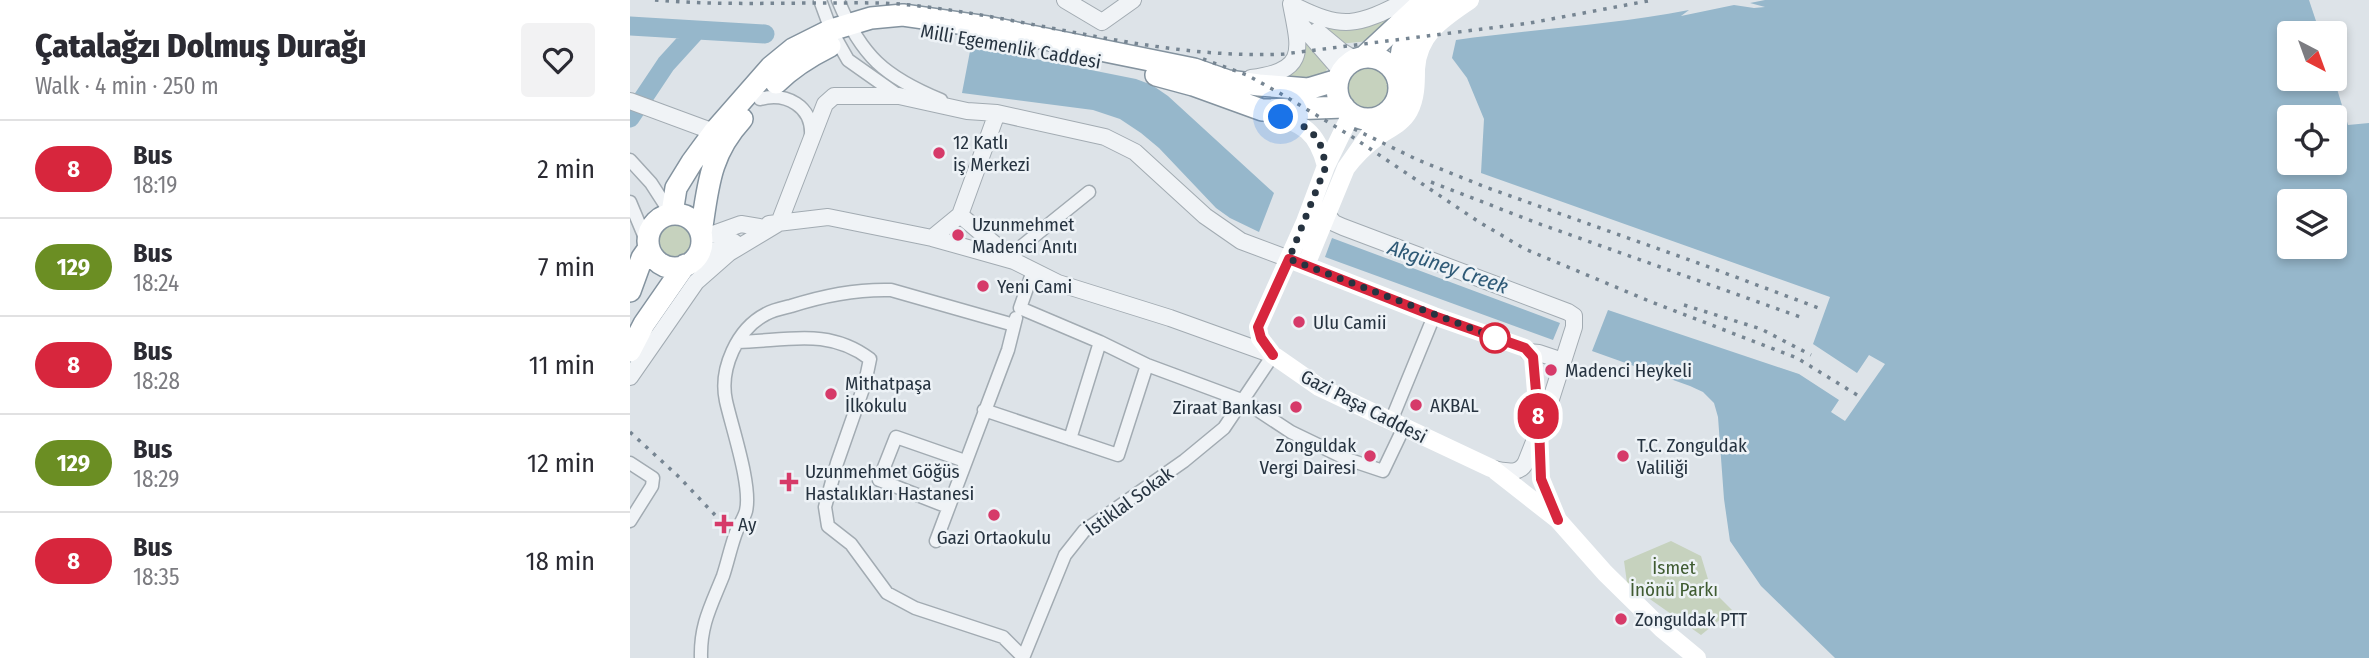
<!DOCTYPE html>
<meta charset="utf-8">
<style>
:root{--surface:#fff;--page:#f2f2f3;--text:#2b2b33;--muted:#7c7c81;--line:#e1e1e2}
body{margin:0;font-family:"Fira Sans Condensed",sans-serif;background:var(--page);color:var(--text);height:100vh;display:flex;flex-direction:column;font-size:26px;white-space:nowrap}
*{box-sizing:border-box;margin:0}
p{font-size:23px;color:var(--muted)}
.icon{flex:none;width:38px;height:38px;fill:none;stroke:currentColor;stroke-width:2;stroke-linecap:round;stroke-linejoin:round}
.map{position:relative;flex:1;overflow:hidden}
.side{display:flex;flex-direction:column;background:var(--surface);width:630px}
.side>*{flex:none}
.badge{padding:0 14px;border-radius:23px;font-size:24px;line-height:46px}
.needle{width:46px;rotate:139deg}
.buttons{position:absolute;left:1647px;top:21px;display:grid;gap:14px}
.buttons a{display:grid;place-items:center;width:70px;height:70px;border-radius:7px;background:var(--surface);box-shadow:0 4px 10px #0003;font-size:35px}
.you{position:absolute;width:35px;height:35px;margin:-18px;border:5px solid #fff;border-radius:50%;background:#1a73e8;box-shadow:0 0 0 10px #1a73e833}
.map>.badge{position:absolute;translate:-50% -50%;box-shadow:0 0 0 4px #fff}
.round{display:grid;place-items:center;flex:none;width:74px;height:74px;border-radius:7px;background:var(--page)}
.headline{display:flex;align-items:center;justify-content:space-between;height:119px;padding:0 35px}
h1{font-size:33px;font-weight:800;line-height:52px}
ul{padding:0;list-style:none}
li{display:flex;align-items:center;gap:21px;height:98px;padding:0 35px;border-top:2px solid var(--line)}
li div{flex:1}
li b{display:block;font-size:26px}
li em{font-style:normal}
li .badge{min-width:77px;font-weight:700;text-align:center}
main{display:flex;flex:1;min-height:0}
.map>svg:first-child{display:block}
</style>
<main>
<section class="side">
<div class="headline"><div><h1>Çatalağzı Dolmuş Durağı</h1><p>Walk · 4 min · 250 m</p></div><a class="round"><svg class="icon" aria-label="heart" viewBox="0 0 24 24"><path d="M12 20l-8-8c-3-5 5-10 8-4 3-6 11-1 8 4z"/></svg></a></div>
<ul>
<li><span class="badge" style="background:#d7263d;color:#fff">8</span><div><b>Bus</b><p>18:19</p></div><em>2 min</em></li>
<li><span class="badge" style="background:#6b8e23;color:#fff">129</span><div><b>Bus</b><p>18:24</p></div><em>7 min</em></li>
<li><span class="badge" style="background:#d7263d;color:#fff">8</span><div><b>Bus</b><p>18:28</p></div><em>11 min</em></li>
<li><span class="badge" style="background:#6b8e23;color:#fff">129</span><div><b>Bus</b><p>18:29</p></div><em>12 min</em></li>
<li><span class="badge" style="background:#d7263d;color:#fff">8</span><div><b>Bus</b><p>18:35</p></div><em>18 min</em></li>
</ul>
</section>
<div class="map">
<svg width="1739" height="658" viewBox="0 0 1739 658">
<rect width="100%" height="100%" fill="#dde3e8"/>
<path fill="#c6d2be" d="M 772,8 L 740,41 L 708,44 L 689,25 Z
M 677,39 C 683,46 692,54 695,61 C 706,84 665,79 653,79 L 674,51 Z
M712 88a26 26 0 1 1 52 0a26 26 0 1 1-52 0Z
M 44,216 C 62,219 72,232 68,250 L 42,266 C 12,258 13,222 44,216 Z
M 1041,541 L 1071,556 L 1081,589 L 1102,610 L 1071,635 L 997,583 L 994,561 Z"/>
<path fill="#96b7cb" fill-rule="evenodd" d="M 1135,0 L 1679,0 L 1690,33 L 1659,33 L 1659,79 L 1704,79 L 1718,125 L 1739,123 L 1739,658 L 1205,658 L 1131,586 L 1100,541 L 1094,499 L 1088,417 L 1084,403 L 1073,392 L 1060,386 L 962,351 L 978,310 L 1169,374 L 1209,400 L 1201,412 L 1215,421 L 1255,364 L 1239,355 L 1227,373 L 1183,344 L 1200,297 L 851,173 L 854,119 L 837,78 L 822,58 L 826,40 C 904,29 982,25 1059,10 L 1051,16 L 1104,5 L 1124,8 L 1135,7 L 1120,3 ZM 1704,117 L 1704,163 L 1659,163 L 1659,117 ZM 1704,201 L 1704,247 L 1659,247 L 1659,201 Z
M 341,46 L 506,79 L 522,85 L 538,96 L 644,193 L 629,232 L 600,218 L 586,208 L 529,148 L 511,133 L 490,119 L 463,110 L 332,93 Z
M 702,238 L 930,323 L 923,340 L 695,257 Z"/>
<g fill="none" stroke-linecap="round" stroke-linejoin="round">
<path stroke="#96b7cb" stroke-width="19" d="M 0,26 L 135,34
M 0,118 L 36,64 L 66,31"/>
<defs>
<path id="minor" d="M 190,0 L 201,30 L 218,60 L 269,96
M 208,0 C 231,56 255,77 311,100
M 130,99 C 156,92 183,106 181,136
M 0,160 L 21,183 L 41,214
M 0,202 L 18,245
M 384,261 L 387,250 L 459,192
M 403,271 L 390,308 L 470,342 L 517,365 L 614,401 L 661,432 L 717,459 L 753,471 L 774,427
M 108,342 C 156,341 198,327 240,359 L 235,383 L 207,463 L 195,507 L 198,526 L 221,544 L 257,593 L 285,608 L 373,637 L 393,657
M 354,410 L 488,455 L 517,365
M 761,421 L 804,316
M 440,439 L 470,342
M 0,463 L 23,478 L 22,486 L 0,521
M 318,507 L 249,480 L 266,437 L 335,461
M 306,541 L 378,350 L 386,318
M 71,658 C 70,625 81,606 93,576 C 98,561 101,545 107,530 C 110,524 114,518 116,511 C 122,486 102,428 96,401 C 89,369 107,329 136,314 C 143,310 153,308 161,306 C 195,295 226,289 261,290 L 384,325
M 393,658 L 435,555 L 454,531 L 554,461 L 594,428 L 643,355"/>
<path id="tertiary" d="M 435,0 L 472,22 L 503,0
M 661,4 C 714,31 726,26 778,0
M 668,17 L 672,26 L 712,72
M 687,31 L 711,51 L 726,60
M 621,78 C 678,71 670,50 661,4
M 0,101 L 84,132
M 330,215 L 381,258
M 697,215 L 704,223 L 713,227 L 938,312 L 944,316 L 944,327 L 921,399 L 896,462 C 889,476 875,471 863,469
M 139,224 L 198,217 L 302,238 L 384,261 L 428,283 L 540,318 L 643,355
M 72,238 L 111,224 L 129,227
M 302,238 L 330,215 L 367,113
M 64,260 L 104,242
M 898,352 L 909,353 L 933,361
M 0,377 L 66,282 L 99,253 L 149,223 L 195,104 L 204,96 L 269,96 L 337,111 L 367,113 L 475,137 L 505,152 L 575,216 L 611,241 L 659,259"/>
<path id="trunk" d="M 734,57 L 795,0
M707 88a31 31 0 1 1 62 0a31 31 0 1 1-62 0Z
M 526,75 L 563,85 L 632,110 L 714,107
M 768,80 L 772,50 L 794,20 L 822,0
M 146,83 C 162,67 180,56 200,46
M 42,213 L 46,188 L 62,162 L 84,132 L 141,67 L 163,49 L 201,30 L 241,18 L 273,15 L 357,27 L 564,69 L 598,81 L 629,85 L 678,89 L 708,80
M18 241a27 27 0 1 1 54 0a27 27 0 1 1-54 0Z
M 71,233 C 78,187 79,155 112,119
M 0,291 L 12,258 L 19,248
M 0,351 L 14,324 L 55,265"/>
</defs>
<use href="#minor" stroke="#a2abb2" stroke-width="15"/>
<use href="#tertiary" stroke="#a2abb2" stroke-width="18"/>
<use href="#trunk" stroke="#84939f" stroke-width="24"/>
<use href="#minor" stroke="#f0f3f6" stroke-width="12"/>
<use href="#tertiary" stroke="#f0f3f6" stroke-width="16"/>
<path stroke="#fff" stroke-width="18" d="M 635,111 C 670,124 686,127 696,166
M 721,114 L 696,166 L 675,222 L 628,327 L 630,338 L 643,355 L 689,387 L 863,469 L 928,520 L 975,573 L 1032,629 L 1067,658
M 716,168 C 725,156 734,147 746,138 C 758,129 772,124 779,111 C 786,98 786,83 786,69 C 788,33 814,18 840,0
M 659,259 L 804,316 L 895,348 L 903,357 L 909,427 L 911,479 L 928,520
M 676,265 L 716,168 L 753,115"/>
<use href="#trunk" stroke="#fff" stroke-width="21"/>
<path stroke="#768592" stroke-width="3.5" stroke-dasharray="3.5 7" stroke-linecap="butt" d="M 25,0 C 82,5 139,3 195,3 C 223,3 252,2 280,5 C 405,18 528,60 654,54 L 900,23 L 1023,0
M 573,59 L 617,75 L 653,95 L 721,136 L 849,222 L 895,249 L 1019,301 L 1167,358 L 1232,398
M 724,129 L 788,160 L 858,188 L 1068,263 L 1194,310
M 801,182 L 907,223 L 1173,318
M 1054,305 L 1131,329 L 1181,355
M 0,432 L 49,477 L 85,515"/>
</g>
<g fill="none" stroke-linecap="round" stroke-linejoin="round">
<defs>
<path id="line" d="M 643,355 L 631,338 L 628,327 L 659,259 L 804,316 L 895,348 L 903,357 L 909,426 L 911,479 L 928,520"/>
</defs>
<use href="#line" stroke="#fff" stroke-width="16"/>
<use href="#line" stroke="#d7263d" stroke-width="10"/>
<path stroke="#263340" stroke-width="7" stroke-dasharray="0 12.6" d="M 651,117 L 670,124 L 682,132 L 691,146 L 696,166 L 659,259 L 872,340 L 865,338"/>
</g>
<g fill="#d63a69" stroke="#edf2f6" stroke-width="2.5">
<circle cx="309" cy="153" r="7"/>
<circle cx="328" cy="235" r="7"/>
<circle cx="353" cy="286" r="7"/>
<circle cx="669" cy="322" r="7"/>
<circle cx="921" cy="370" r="7"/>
<circle cx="201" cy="394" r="7"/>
<circle cx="786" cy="405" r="7"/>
<circle cx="666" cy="407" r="7"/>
<circle cx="740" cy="456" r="7"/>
<circle cx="993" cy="456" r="7"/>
<path d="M155.5 471.5h7v7h7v7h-7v7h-7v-7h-7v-7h7z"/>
<circle cx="364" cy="515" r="7"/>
<path d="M90.5 513.5h7v7h7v7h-7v7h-7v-7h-7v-7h7z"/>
<circle cx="991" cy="619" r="7"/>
</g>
<circle fill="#fff" stroke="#d7263d" stroke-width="3.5" cx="865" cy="338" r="14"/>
<g text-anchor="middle" stroke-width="5" stroke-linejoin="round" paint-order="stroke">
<g font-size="19" fill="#263340" stroke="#edf2f6">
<text transform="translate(381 46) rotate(10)" y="7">Milli Egemenlik Caddesi</text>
<text transform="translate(734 406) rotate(27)" y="7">Gazi Paşa Caddesi</text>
<text transform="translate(499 501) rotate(-36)" y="7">İstiklal Sokak</text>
</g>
<g font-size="19" fill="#263340" stroke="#edf2f6" text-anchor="start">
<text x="323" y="149">12 Katlı<tspan x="323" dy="22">iş Merkezi</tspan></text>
<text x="342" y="231">Uzunmehmet<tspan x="342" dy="22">Madenci Anıtı</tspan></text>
<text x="367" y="293">Yeni Cami</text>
<text x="683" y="329">Ulu Camii</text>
<text x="935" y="377">Madenci Heykeli</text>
<text x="215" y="390">Mithatpaşa<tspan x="215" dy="22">İlkokulu</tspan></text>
<text x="800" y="412">AKBAL</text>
<text x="652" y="414" text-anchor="end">Ziraat Bankası</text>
<text x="726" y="452" text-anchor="end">Zonguldak<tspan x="726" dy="22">Vergi Dairesi</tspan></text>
<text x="1007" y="452">T.C. Zonguldak<tspan x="1007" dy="22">Valiliği</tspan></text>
<text x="175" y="478">Uzunmehmet Göğüs<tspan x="175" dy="22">Hastalıkları Hastanesi</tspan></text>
<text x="108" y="531">Ay</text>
<text x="364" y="544" text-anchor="middle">Gazi Ortaokulu</text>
<text x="1005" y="626">Zonguldak PTT</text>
</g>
<g font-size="19" fill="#405c32" stroke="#edf2f6">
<text x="1044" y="574">İsmet<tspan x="1044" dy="22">İnönü Parkı</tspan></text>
</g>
<g font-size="21" font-style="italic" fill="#2e5976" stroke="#edf2f6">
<text transform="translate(818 267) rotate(19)" y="7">Akgüney Creek</text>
</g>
</g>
</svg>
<div class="buttons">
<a><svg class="needle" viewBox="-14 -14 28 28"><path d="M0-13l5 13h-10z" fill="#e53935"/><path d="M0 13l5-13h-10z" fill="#7c7c81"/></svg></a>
<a><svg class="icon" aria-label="locate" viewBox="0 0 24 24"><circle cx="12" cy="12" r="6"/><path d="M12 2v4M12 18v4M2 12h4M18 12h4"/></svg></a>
<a><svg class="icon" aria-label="layers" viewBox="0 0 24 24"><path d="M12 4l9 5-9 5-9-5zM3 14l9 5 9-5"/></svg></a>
</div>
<div class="you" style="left:651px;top:117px"></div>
<b class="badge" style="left:908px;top:416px;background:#d7263d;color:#fff">8</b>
</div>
</main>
